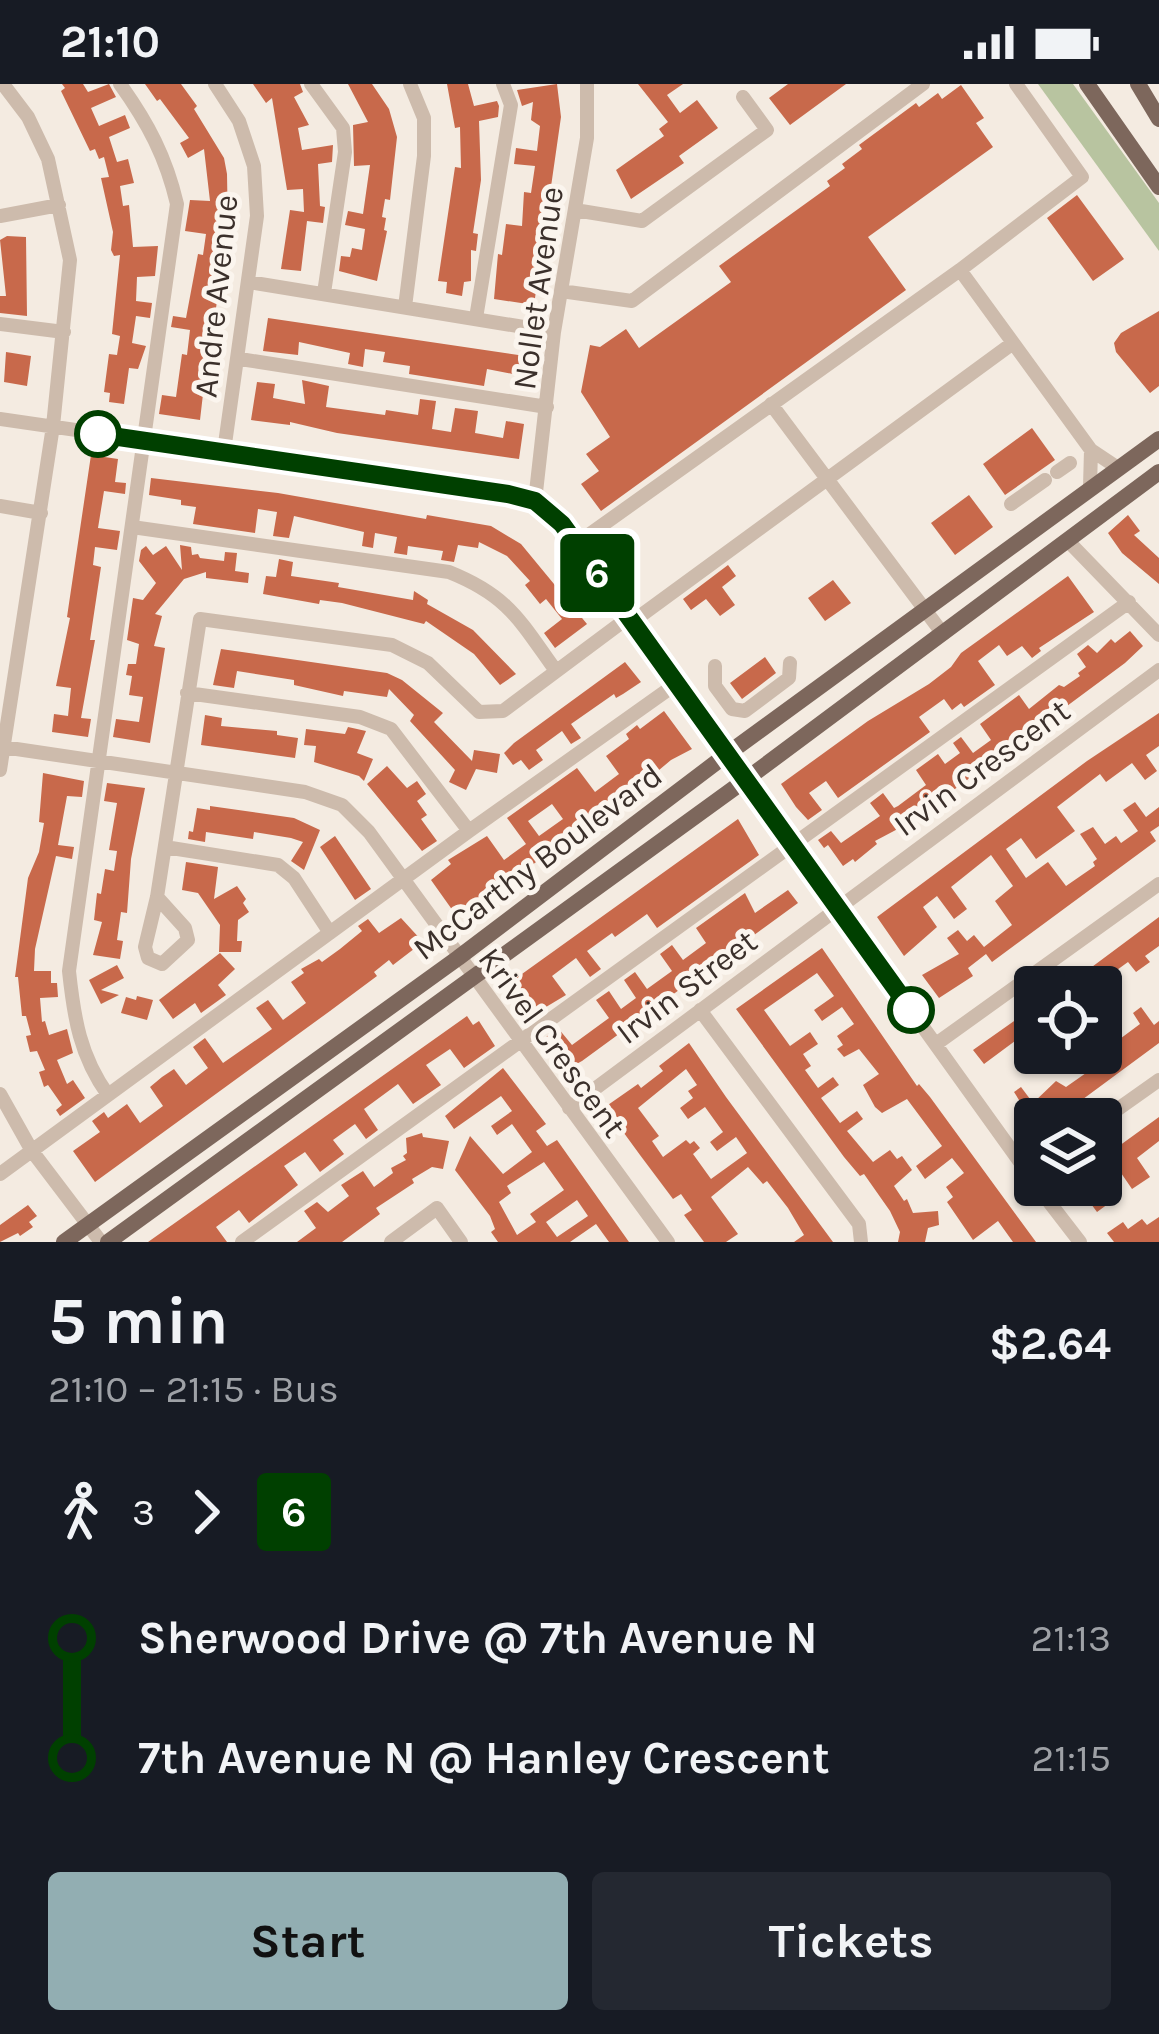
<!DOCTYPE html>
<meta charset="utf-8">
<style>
:root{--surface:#171b24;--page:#242831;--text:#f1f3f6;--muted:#9ea1a6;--accent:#92aeb2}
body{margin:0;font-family:Karla,sans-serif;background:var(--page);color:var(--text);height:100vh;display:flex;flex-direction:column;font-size:45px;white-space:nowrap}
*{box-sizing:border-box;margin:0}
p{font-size:39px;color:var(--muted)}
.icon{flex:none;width:66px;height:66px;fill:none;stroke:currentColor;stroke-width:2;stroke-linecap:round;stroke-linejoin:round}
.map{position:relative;height:1158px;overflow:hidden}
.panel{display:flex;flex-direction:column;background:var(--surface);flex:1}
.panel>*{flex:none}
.badge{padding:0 24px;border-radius:9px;font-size:42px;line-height:78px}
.fabs{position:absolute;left:1014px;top:882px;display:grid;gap:24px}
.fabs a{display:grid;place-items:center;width:108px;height:108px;border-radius:12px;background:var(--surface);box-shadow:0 3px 9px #0004;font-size:60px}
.map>.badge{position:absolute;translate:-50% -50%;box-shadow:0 0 0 6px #fff}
.legs{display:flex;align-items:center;gap:18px;height:132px;padding:0 48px;font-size:39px}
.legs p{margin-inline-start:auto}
.summary{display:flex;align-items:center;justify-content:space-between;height:204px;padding:0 48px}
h1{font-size:66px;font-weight:700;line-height:90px}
.button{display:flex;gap:24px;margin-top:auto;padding:24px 48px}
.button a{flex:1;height:138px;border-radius:12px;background:var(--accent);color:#111;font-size:48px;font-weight:700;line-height:138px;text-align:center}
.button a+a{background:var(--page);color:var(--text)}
ul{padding:0 48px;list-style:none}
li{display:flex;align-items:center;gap:42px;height:120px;font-size:45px}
li i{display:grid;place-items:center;width:18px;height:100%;margin:0 15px;background:currentColor}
li i::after{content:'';width:30px;height:30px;margin:-15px;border:9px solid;border-radius:50%;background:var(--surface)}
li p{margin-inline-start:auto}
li:first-child i{background:linear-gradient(#0000 50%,currentColor 0)}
li:last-child i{background:linear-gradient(currentColor 50%,#0000 0)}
.status{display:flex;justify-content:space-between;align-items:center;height:84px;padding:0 60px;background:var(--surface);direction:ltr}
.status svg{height:33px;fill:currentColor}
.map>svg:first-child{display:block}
</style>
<div class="status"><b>21:10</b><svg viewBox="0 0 49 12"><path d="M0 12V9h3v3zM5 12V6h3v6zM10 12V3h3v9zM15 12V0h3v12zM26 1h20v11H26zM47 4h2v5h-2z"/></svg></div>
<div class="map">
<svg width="1159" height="1158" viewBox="0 0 1159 1158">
<rect width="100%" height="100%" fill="#f4ebe1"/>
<path fill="#b8c4a0" d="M 1038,0 L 1073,0 L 1159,119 L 1159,167 Z"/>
<path fill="#c8694b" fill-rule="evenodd" d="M 62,0 L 83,0 L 88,8 L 109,0 L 116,13 L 91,24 L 99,42 L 125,31 L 130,44 L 109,53 L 117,78 L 128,75 L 134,99 L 120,102 L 123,122 L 129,121 L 133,163 L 158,162 L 155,192 L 137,193 L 136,217 L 152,219 L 150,234 L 136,232 L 132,259 L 146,262 L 138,285 L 129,284 L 124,320 L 109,318 L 110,309 L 104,308 L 109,270 L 117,271 L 120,252 L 112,250 L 120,171 L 114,172 L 111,166 L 113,148 L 101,94 L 109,93 L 104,73 L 99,75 L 95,65 L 90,67 L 61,7 L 65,4 Z
M 145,0 L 181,0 L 197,22 L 194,25 L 224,74 L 227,90 L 228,149 L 219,170 L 216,189 L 221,190 L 216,224 L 213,224 L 200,336 L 159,330 L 162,311 L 176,313 L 182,270 L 187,271 L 190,246 L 171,243 L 173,232 L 186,234 L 198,170 L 203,171 L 206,150 L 185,147 L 190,116 L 210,117 L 204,65 L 188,74 L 180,59 L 189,54 L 160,15 L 157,17 Z
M 253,0 L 300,0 L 303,8 L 294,13 L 309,41 L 298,44 L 302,66 L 333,61 L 332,78 L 318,80 L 320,122 L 325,123 L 323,139 L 307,137 L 301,187 L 281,185 L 290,126 L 304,128 L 303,105 L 287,106 L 272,14 L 266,19 Z
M 348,0 L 372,0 L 389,25 L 397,53 L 390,116 L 385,115 L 382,133 L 386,134 L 384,146 L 387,147 L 377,197 L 339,187 L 341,172 L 350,173 L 352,164 L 362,166 L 365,145 L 345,141 L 348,127 L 363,130 L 370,81 L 354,82 L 353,41 L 368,38 Z
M 447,0 L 468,0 L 474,22 L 497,17 L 499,22 L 498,33 L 479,37 L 481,96 L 473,149 L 478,150 L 476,167 L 471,166 L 471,197 L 464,198 L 462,212 L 446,209 L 447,198 L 438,197 L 455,83 L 461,84 L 460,43 L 455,44 Z
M 557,0 L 561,33 L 534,221 L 494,215 L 498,170 L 502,171 L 506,140 L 522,142 L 524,108 L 531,109 L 535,82 L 514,80 L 516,64 L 537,67 L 540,42 L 531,36 L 533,18 L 522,22 L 517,6 Z
M 638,0 L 683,0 L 667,11 L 680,29 L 697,16 L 718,44 L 679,72 L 684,79 L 631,115 L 616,86 L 664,52 L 659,45 L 668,38 Z
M 788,0 L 846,0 L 790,41 L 769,14 Z
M 961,1 L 984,34 L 976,39 L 993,63 L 868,153 L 906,206 L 601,427 L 581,400 L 599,387 L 586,370 L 610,353 L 581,308 L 590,261 L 600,263 L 626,245 L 639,264 L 731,198 L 719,182 L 830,102 L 827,97 L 845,84 L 842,80 L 862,65 L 859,61 L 916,19 L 919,23 L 938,9 L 942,15 Z
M 1077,111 L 1124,175 L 1093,197 L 1047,134 Z
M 7,152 L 26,153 L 27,232 L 0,229 L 0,212 L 6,212 L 0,156 Z
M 1159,227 L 1159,302 L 1150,309 L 1116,268 L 1114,259 L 1121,249 Z
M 268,234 L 539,274 L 535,300 L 517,298 L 518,291 L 487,285 L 484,302 L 409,290 L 410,282 L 383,278 L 385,268 L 365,265 L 363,283 L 348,280 L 350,269 L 299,258 L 298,271 L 263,267 Z
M 6,268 L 31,272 L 27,302 L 4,298 Z
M 302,296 L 329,302 L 326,323 L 385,331 L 386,326 L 418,331 L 420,315 L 436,317 L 432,345 L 451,348 L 455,324 L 478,327 L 475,349 L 503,354 L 506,337 L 524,340 L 519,375 L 337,349 L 290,338 L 290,341 L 251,336 L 257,298 L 275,300 L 273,314 L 305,320 Z
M 1032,344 L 1055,376 L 1005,411 L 983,380 Z
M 91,371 L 118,375 L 115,398 L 126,399 L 125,410 L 104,407 L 98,444 L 120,447 L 117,466 L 95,463 L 93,481 L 101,483 L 90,556 L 95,556 L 81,634 L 91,635 L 88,653 L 52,648 L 54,630 L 68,632 L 71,604 L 56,602 L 70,534 L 67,533 Z
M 151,394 L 278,409 L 426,435 L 427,431 L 491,442 L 521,460 L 587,540 L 555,564 L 544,549 L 562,535 L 546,515 L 540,520 L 525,501 L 530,497 L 507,472 L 479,458 L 478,464 L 458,461 L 454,478 L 441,476 L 443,467 L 408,462 L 407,471 L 394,469 L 397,453 L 375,449 L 373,464 L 362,462 L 364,448 L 294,432 L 289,454 L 273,452 L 277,428 L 258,425 L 255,449 L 193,440 L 196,423 L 181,421 L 181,416 L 149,411 Z
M 969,411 L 993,443 L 955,471 L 931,439 Z
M 1128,431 L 1140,447 L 1134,451 L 1159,474 L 1159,500 L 1122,469 L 1108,449 Z
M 180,461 L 191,463 L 192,471 L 198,470 L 200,474 L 224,477 L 225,468 L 237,469 L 235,487 L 249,489 L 248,499 L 206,494 L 206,488 L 184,495 L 155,530 L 162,532 L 154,562 L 165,564 L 150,659 L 113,653 L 116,635 L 139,638 L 143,613 L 129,611 L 132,592 L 126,591 L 128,580 L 136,580 L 139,560 L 127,556 L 133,514 L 143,516 L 156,499 L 139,477 L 141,466 L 146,462 L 153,471 L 166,462 L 182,486 Z
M 279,475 L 293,478 L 291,492 L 339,499 L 338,503 L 413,516 L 414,507 L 428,516 L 427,520 L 473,546 L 516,590 L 500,601 L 474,570 L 426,537 L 424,540 L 342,519 L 320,516 L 319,520 L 263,510 L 266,492 L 276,493 Z
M 728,481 L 736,492 L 722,503 L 735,521 L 720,532 L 706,515 L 691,526 L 683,515 Z
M 1068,492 L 1094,528 L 1039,564 L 1041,567 L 1032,574 L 1022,562 L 1007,572 L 999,561 L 978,577 L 995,601 L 964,623 L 961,619 L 952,626 L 944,615 L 919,633 L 930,648 L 838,714 L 826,697 L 809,709 L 822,726 L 808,736 L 796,723 L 781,700 L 868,637 L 929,600 L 951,583 L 961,569 Z
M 833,496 L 851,519 L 825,537 L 808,514 Z
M 1130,547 L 1143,562 L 1125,579 L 909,739 L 875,757 L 877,760 L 855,778 L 853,775 L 843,782 L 828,761 L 824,764 L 818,756 L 831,747 L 841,759 L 880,732 L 870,719 L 883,709 L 894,724 L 898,722 L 926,701 L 916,686 L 938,670 L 945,680 L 960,669 L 953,659 L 961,653 L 973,669 L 991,656 L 980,640 L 1019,611 L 1029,625 L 1059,601 L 1064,603 L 1080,592 L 1078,589 L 1086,583 L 1077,570 L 1088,561 L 1097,569 L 1111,555 L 1115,559 Z
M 221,565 L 387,589 L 402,596 L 443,629 L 434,638 L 472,677 L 474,666 L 500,670 L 497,689 L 476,685 L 466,706 L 449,698 L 455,686 L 410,637 L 414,631 L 389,605 L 387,613 L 344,607 L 343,612 L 294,601 L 294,596 L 237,587 L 234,604 L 213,601 Z
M 765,573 L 776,589 L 742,615 L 730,599 Z
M 625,578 L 641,598 L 623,610 L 616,614 L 614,610 L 571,640 L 581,654 L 571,660 L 562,647 L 536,666 L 543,676 L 529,686 L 521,676 L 513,681 L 504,669 L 514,659 Z
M 664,627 L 692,665 L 671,676 L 634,707 L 623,711 L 596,735 L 458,834 L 431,796 L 451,780 L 448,776 L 487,752 L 504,776 L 526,760 L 507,734 L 577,684 L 595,708 L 619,690 L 606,672 L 629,655 L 626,650 L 637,641 L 640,645 ZM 552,720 L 563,735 L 539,752 L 528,737 Z
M 1159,629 L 1159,662 L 1146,671 L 1157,687 L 1145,696 L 1132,679 L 1106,698 L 1100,690 L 1057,723 L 1075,747 L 1036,775 L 1021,754 L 1006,765 L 1026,794 L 1048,778 L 1066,802 L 1095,782 L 1093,778 L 1097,775 L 1080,750 L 1093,743 L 1105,760 L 1116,752 L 1121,759 L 1138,747 L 1123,726 L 1135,718 L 1146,733 L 1159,723 L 1159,742 L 1150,748 L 1156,757 L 992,878 L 986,870 L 968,884 L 973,892 L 939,914 L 922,891 L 959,870 L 947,854 L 958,846 L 967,857 L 974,851 L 984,863 L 1012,841 L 995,817 L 1013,802 L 991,771 L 951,803 L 967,825 L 954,835 L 937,812 L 923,823 L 937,843 L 904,872 L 877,833 L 1087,677 Z
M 205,631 L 222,634 L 221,642 L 277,647 L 277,651 L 298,654 L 295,674 L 201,661 Z
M 348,643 L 366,647 L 357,669 L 373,675 L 364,697 L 359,692 L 314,678 L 316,662 L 304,661 L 306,645 L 345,650 Z
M 387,682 L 407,704 L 417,697 L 426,710 L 417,717 L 427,731 L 421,735 L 437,757 L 422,767 L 367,700 Z
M 43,689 L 84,697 L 82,713 L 67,712 L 58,761 L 74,763 L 72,775 L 56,772 L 35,865 L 34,887 L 51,887 L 51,899 L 57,899 L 58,913 L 40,914 L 42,938 L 45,937 L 49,951 L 67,945 L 73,969 L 57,976 L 67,1000 L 73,996 L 85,1014 L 60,1032 L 56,1026 L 62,1021 L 48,1001 L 44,1003 L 39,988 L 45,986 L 37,967 L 30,968 L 26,952 L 31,951 L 26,932 L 22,932 L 18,893 L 15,893 L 28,794 L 39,768 L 44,739 L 39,738 Z
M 107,699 L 145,704 L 131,775 L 127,829 L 121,828 L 117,856 L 123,857 L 120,875 L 93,871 L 102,838 L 94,836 L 97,809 L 101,810 L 105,785 L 114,787 L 117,767 L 109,766 L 117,719 L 104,717 Z
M 210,722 L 294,734 L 320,746 L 304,786 L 291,777 L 303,758 L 291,754 L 254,748 L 253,755 L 206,748 L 205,758 L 188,755 L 189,747 L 193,748 L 197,724 L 210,726 Z
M 738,735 L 759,771 L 657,844 L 647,830 L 615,853 L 612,849 L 587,867 L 601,885 L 590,893 L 576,874 L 552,892 L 566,911 L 531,932 L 508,900 Z
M 335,752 L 371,805 L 355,816 L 320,763 Z
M 186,778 L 218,783 L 214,815 L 237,802 L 246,815 L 243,819 L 249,828 L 238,836 L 237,857 L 242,857 L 241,868 L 219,868 L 220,841 L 198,809 L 182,806 Z
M 788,806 L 798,819 L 582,977 L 569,984 L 546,953 L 558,944 L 572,961 L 609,934 L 596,916 L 609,907 L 621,925 L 636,914 L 624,896 L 635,888 L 647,905 L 672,887 L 660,870 L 672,861 L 683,876 L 706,859 L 696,844 L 745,809 L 755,829 Z
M 1159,833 L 1159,862 L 1145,872 L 1150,878 L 1136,888 L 1128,878 L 1110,891 L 1116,899 L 1101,909 L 1101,903 L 1065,903 Z
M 401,834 L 423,858 L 393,881 L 389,876 L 374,888 L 377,892 L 330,927 L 95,1098 L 73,1067 L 100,1048 L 92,1037 L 104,1028 L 108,1034 L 127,1020 L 140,1039 L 163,1022 L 150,1003 L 162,993 L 174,985 L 186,1001 L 208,984 L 193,963 L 205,954 L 223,979 L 272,945 L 256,924 L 268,916 L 283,936 L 306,919 L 291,898 L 304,889 L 301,885 L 319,875 L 322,878 L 340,865 L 362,847 L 358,842 L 368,835 L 379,849 Z
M 822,864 L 917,1002 L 919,1000 L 930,1013 L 1036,1158 L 1013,1158 L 998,1137 L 973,1156 L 947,1118 L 953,1113 L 946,1103 L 964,1089 L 952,1074 L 925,1095 L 916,1082 L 942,1062 L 907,1015 L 882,1029 L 875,1023 L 863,1001 L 879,990 L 859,965 L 844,973 L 837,965 L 843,961 L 837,952 L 854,940 L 842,923 L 822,937 L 814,926 L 834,912 L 817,889 L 764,926 L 790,962 L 810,948 L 818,960 L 803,970 L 811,982 L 805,986 L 818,1004 L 833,993 L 839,1001 L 821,1014 L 840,1039 L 857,1027 L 863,1035 L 847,1047 L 873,1078 L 890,1066 L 897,1075 L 902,1072 L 912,1086 L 894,1102 L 904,1117 L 907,1115 L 913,1129 L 938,1127 L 939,1141 L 928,1144 L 925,1158 L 898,1158 L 900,1148 L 890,1127 L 864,1090 L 860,1092 L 844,1073 L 736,925 Z
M 220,869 L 235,885 L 218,901 L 226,911 L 201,929 L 195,919 L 173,935 L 159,916 Z
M 117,881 L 124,894 L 101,906 L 119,911 L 101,920 L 89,896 Z
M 137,912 L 153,916 L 147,936 L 121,929 L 126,913 L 136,916 Z
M 1141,923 L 1154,941 L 1159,937 L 1159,959 L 1056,1035 L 1031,1035 L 1014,1008 L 1021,1003 L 1033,1019 L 1056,997 L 1066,1003 L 1086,989 L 1072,969 L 1101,969 L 1140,940 L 1133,929 Z
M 1031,925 L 1035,930 L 1035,958 L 1022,967 L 1015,957 L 984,980 L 973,966 Z
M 467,932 L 473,941 L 479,937 L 495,962 L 464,984 L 450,965 L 426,981 L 441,1001 L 413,1020 L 398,1000 L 364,1025 L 378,1046 L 366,1055 L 355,1040 L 333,1056 L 344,1070 L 320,1088 L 305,1068 L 284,1082 L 298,1101 L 249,1139 L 239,1126 L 216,1143 L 227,1158 L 148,1158 Z
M 689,959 L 726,1013 L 833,1158 L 794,1158 L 804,1151 L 788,1124 L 767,1097 L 763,1100 L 748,1083 L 711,1113 L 738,1150 L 726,1158 L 704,1158 L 684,1131 L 692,1126 L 681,1110 L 673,1115 L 640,1071 L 605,1023 L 638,1000 L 641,1004 L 663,987 L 659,982 ZM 686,985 L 697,1001 L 688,1007 L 693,1014 L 680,1024 L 688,1035 L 705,1023 L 723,1048 L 710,1058 L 717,1067 L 736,1053 L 747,1069 L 711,1095 L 693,1070 L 700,1064 L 694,1057 L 690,1060 L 686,1056 L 663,1073 L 652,1057 L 659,1052 L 638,1024 Z
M 503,984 L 546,1040 L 536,1047 L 547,1062 L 557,1056 L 629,1158 L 609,1158 L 596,1140 L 570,1158 L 498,1158 L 491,1148 L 495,1145 L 490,1132 L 455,1086 L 470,1052 L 503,1090 L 532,1068 L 512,1040 L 497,1051 L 491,1042 L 512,1027 L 501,1012 L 454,1045 L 445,1032 ZM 544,1078 L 564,1106 L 530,1130 L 536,1138 L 517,1151 L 499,1118 L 511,1109 L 507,1102 ZM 577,1116 L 588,1132 L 557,1153 L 546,1138 Z
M 1159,1033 L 1159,1057 L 1137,1074 L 1150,1093 L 1132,1105 L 1119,1086 L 1101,1099 L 1101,1075 Z
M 422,1049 L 423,1053 L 449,1057 L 443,1085 L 432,1083 L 412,1095 L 414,1099 L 376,1124 L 380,1130 L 342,1158 L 297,1158 L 316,1144 L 304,1127 L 317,1118 L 328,1128 L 349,1112 L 341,1101 L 363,1087 L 374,1103 L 393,1089 L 391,1084 L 406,1076 L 403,1072 L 407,1069 L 406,1054 Z
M 1077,1101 L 1100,1101 L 1112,1117 L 1097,1128 Z
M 28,1121 L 37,1132 L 29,1138 L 33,1143 L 20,1152 L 18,1149 L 0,1158 L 0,1141 Z
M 1159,1133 L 1159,1158 L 1114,1158 L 1107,1149 L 1123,1138 L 1128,1145 L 1142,1135 L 1147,1141 Z"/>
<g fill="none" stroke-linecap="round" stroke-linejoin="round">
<path stroke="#cdbbac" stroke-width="14" d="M 215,0 L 239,37 L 254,82 L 257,132 L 224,367
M 311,0 L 343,44 L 345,68 L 324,209
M 575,126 L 642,137 L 767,46 L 743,13
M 0,132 L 59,121
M 960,186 L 1091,366 L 1118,384
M 249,198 L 554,248
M 561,207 L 632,217 L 923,0
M 405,223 L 424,72 L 424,34 L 410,0
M 476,234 L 511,21 L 503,0
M 0,240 L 64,248
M 240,275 L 547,323
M 771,320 L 943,550
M 0,335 L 508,409 L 535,417 L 562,440 L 1035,1099
M 1057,388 L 1070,379
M 1090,403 L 1091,366
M 535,417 L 554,248 L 587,54 L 587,0
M 1011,420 L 1045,396
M 0,422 L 41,429
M 132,443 L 449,488 C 509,512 520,537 556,587
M 1067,456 L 1159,551
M 576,460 L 960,186 L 1082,93 L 1016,0
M 632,538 L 1013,259
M 715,582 L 715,602 L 732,625 L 745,627 L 789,594 L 790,579
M 187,609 L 360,633 L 391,645 L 469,747
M 3,663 L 305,708 L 342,721 L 369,748 L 668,1158
M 0,686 L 53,342 L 70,176 L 48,75 L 28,33 L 3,0
M 165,763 L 278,781 L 294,794 L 330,849
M 157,813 L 185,844 L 188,856 L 162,880 L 148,874 L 145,863 L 157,813 L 200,535 L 392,561 L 428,579 L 479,628 L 503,627 L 629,533
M 700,926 L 859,1140 L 861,1158
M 936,960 L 1159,800
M 0,1010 L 32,1067 L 101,1158
M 108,1011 C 80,972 74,934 69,887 L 177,120 C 166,73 148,39 120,0
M 569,1024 L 1159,586
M 1101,1037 L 1159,996
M 0,1090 L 469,747 L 676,600
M 1036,1101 L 1080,1158
M 242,1158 L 1129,518
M 391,1158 L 437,1124 L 461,1158"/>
<path stroke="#7d675c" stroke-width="16" d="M 1087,0 L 1159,103
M 1138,0 L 1159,35
M 64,1158 L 458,874 L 726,671 L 1159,355
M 108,1158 L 744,697 L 1159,388"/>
</g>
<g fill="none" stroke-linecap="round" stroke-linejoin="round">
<defs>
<path id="line-1" d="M 98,350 L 508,410 L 535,417 L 562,440 L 911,926"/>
</defs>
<use href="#line-1" stroke="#fff" stroke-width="27"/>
<use href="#line-1" stroke="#004000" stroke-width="18"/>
</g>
<g fill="#fff" stroke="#004000" stroke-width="6">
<circle cx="98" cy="350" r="21"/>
<circle cx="911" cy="926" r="21"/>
</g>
<g text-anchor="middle" stroke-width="10" stroke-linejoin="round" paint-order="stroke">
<g font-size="33" fill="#3b302b" stroke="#fbf5ee">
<text transform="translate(537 204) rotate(-82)" y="12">Nollet Avenue</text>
<text transform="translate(215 212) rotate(-84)" y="12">Andre Avenue</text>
<text transform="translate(981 683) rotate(-36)" y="12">Irvin Crescent</text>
<text transform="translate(537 777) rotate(-37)" y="12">McCarthy Boulevard</text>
<text transform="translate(686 902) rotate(-37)" y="12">Irvin Street</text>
<text transform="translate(553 958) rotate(54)" y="12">Krivel Crescent</text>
</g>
</g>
</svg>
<div class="fabs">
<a><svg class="icon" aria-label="locate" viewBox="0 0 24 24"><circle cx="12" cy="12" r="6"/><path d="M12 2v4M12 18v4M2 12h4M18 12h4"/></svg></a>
<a><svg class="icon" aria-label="layers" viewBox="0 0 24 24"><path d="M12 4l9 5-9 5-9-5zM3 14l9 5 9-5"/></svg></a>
</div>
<b class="badge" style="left:597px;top:489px;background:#004000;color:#fff">6</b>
</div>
<section class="panel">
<div class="summary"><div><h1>5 min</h1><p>21:10 – 21:15 · Bus</p></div><b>$2.64</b></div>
<div class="legs"><svg class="icon" aria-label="walk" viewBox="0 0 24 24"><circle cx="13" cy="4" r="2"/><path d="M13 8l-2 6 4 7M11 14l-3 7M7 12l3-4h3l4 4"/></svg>3<svg class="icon" aria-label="forward" viewBox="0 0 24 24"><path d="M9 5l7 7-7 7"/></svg><b class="badge" style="background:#004000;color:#fff">6</b></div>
<ul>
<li><i style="color:#004000"></i><b>Sherwood Drive @ 7th Avenue N</b><p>21:13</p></li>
<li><i style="color:#004000"></i><b>7th Avenue N @ Hanley Crescent</b><p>21:15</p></li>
</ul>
<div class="button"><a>Start</a><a>Tickets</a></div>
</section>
